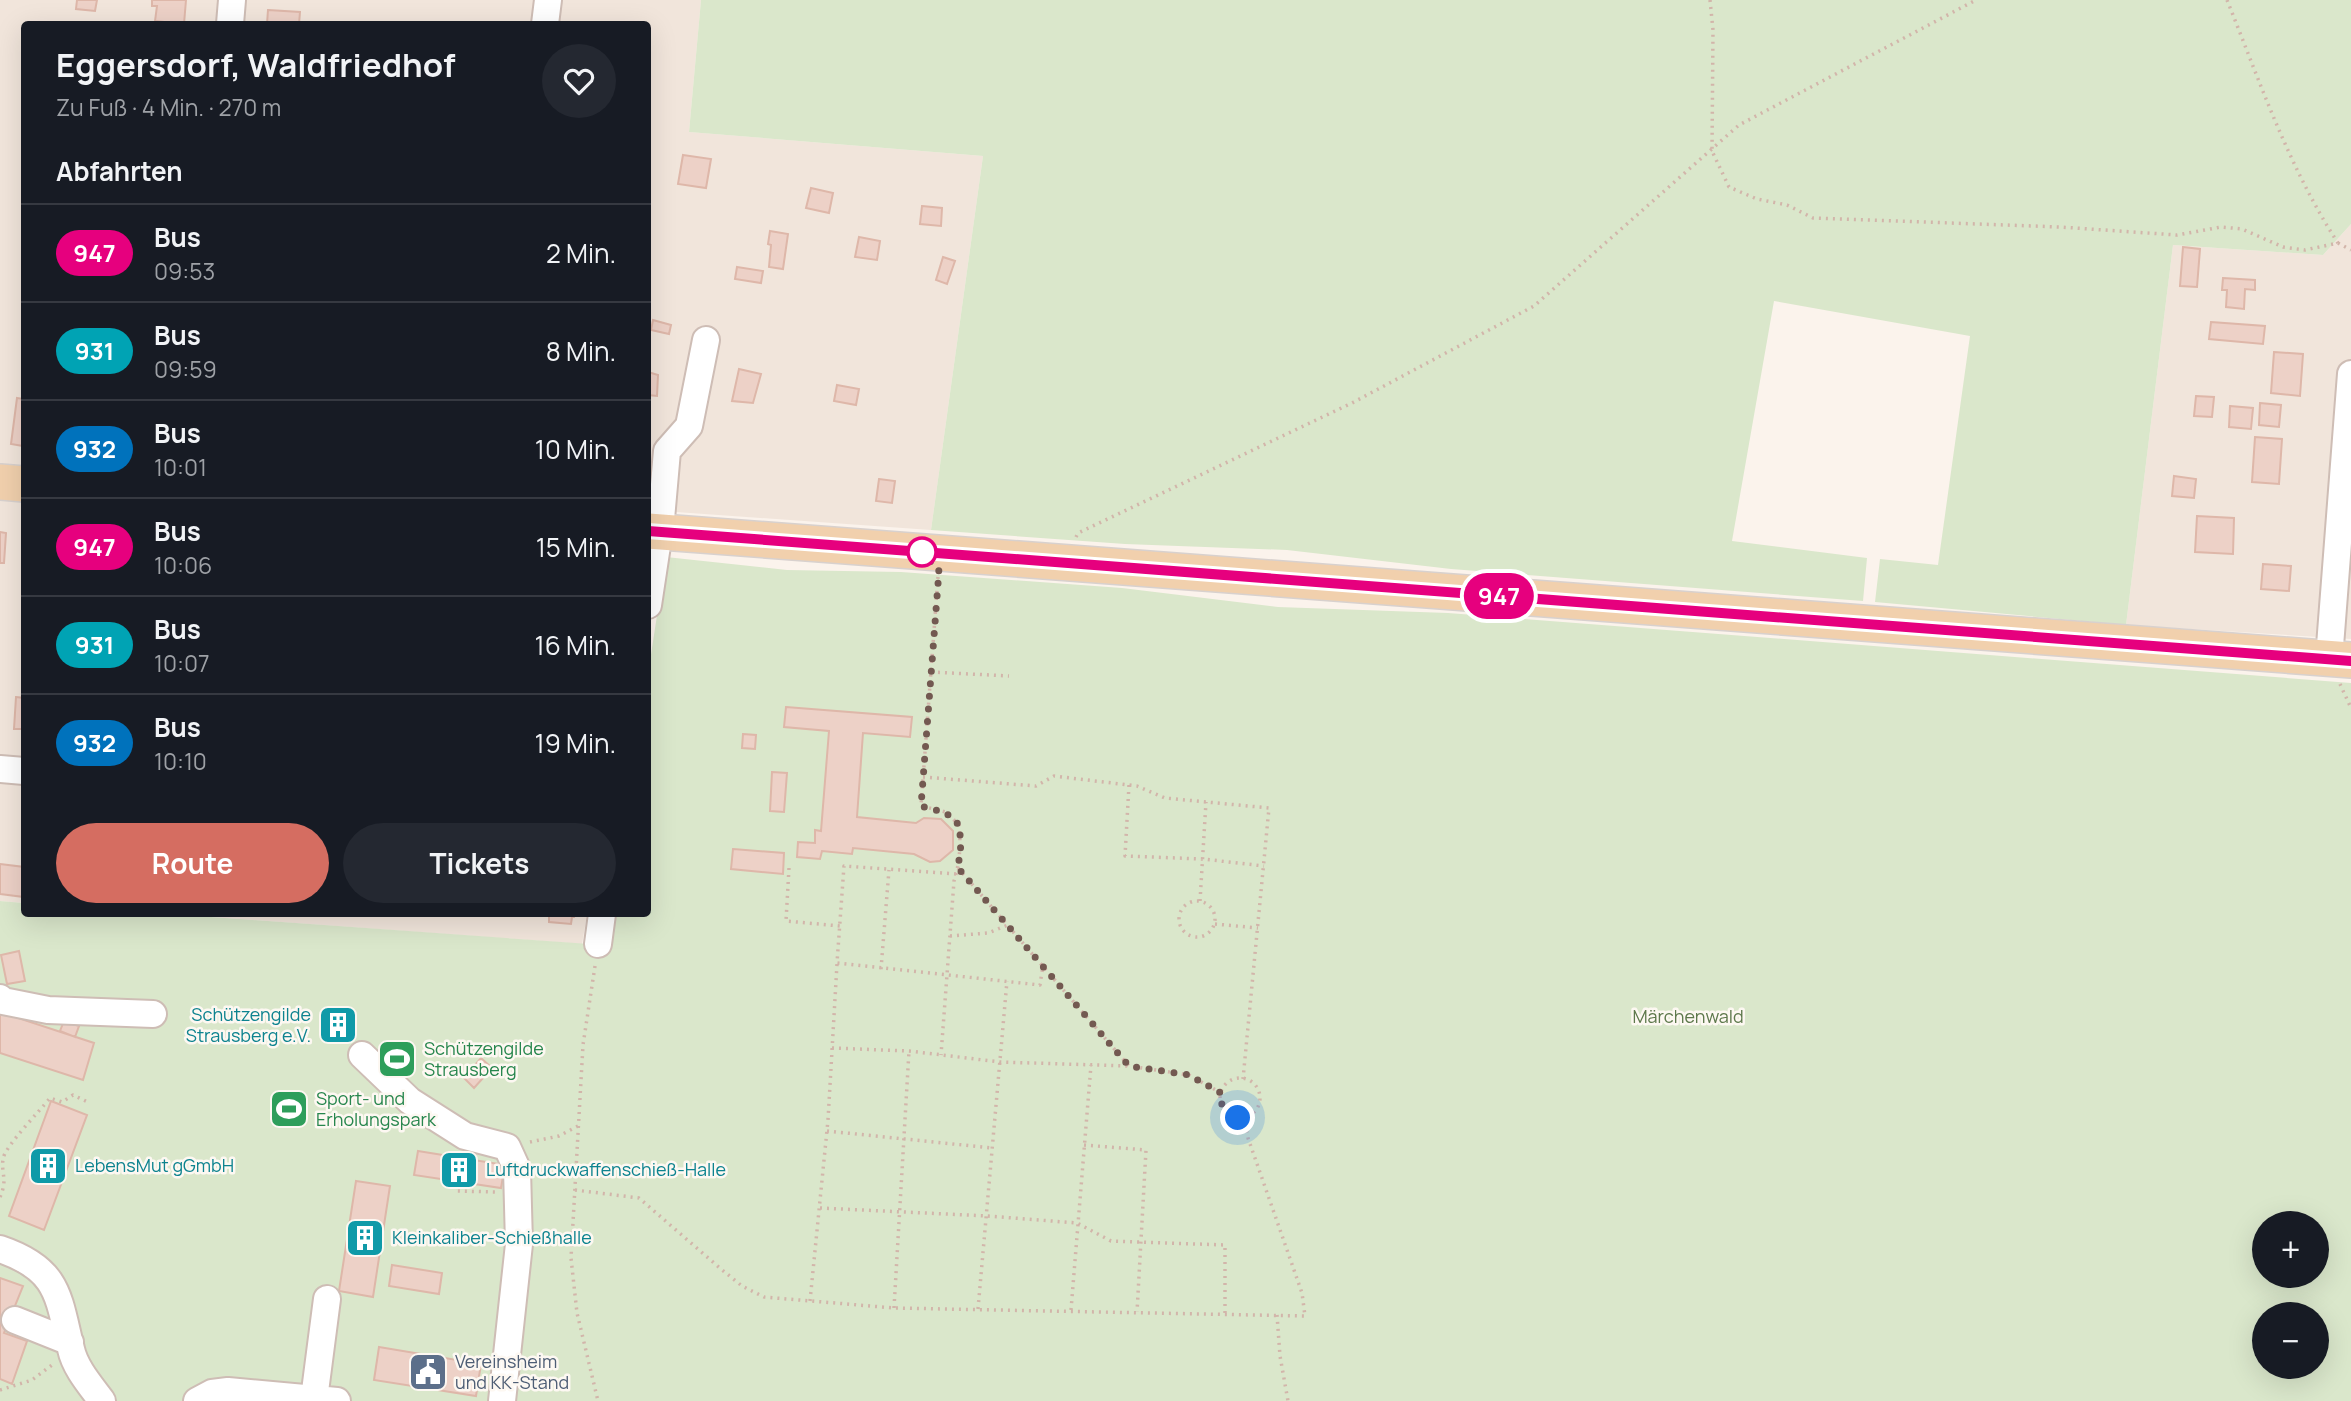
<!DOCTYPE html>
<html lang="de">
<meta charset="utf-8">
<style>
:root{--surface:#171b24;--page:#242831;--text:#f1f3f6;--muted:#9ea1a6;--line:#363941;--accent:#d56d61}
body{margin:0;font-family:Manrope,sans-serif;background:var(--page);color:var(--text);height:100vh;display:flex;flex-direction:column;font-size:26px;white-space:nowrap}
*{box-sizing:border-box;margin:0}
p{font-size:23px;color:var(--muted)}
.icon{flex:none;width:38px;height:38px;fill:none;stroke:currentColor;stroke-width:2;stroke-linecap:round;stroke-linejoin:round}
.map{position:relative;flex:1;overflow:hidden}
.details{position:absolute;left:21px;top:21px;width:630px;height:896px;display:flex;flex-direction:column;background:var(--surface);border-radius:7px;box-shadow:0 7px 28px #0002}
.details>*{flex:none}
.badge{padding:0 14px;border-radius:23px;font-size:24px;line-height:46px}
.buttons{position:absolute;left:2252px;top:1211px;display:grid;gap:14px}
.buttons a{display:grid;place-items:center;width:77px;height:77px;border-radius:50%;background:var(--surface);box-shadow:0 7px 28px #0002;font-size:35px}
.you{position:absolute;width:35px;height:35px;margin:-18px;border:5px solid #fff;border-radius:50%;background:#1a73e8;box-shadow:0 0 0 10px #1a73e833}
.map>.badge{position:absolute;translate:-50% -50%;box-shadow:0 0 0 4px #fff}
h2{padding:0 35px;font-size:26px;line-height:63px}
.round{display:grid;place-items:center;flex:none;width:74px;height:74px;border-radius:37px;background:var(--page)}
.overview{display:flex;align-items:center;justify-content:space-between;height:119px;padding:0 35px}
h1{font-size:33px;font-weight:700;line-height:52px}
.action{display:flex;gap:14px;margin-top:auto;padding:14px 35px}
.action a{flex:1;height:80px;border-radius:42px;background:var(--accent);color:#fff;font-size:28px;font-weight:700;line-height:80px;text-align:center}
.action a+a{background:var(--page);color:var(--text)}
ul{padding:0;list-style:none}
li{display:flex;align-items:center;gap:21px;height:98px;padding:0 35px;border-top:2px solid var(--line)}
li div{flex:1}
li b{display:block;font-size:26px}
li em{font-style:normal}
li .badge{min-width:77px;font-weight:700;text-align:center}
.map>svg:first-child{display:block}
</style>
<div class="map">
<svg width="2351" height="1401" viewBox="0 0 2351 1401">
<rect width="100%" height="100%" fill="#fbf3ec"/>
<path fill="#f1e5db" d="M 0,0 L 701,0 L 689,132 L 983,156 L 931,530 L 648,510 L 648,24 L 24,24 L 24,903 L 0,901 Z
M 2351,224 L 2351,639 L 2126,625 L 2173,245 L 2323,255 Z
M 170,914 L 587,914 L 582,944 Z"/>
<path fill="#dae7cb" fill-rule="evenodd" d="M 701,0 L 2351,0 L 2351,224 L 2323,255 L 2173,245 L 2126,625 L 1875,602 L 1880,559 L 1938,565 L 1970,336 L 1774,301 L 1732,541 L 1867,558 L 1863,601 L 1451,569 L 1287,550 L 1125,544 L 931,530 L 983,156 L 689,132 Z
M 666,557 L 787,570 L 901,572 L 1122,588 L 1278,607 L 1448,613 L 2351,683 L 2351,1401 L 0,1401 L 0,901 L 24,903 L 24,914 L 170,914 L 604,945 L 609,914 L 648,914 L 648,674 ZM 2264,1223 L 2317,1223 L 2317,1276 L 2264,1276 ZM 2264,1314 L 2317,1314 L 2317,1367 L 2264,1367 Z"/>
<path fill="#edd1c7" stroke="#deb7a9" stroke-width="2" d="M 77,0 L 97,0 L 95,11 L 76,9 Z
M 152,0 L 186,0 L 184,24 L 155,21 L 157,6 L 152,6 Z
M 268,10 L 300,12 L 299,24 L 267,24 Z
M 683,155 L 711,159 L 706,188 L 678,184 Z
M 811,188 L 833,193 L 829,213 L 806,208 Z
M 922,206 L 942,208 L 941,226 L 920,224 Z
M 770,231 L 788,234 L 783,269 L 769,267 L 771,245 L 768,244 Z
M 859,237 L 880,241 L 877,260 L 855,257 Z
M 2183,247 L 2200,249 L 2197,287 L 2180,286 Z
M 943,257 L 955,261 L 947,284 L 936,280 Z
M 737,267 L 763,271 L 761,283 L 735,279 Z
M 2223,278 L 2255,280 L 2255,290 L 2245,289 L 2244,309 L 2226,307 L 2227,290 L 2222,290 Z
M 653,320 L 671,325 L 669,334 L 651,330 Z
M 2211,322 L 2265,326 L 2263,344 L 2209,339 Z
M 2274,352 L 2303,354 L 2300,396 L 2271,393 Z
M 739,369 L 761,374 L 753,403 L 732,401 Z
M 648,372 L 658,375 L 657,396 L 648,395 Z
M 837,385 L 859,389 L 856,405 L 834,401 Z
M 2196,396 L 2214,397 L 2212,417 L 2194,416 Z
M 17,398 L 24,399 L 23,446 L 11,444 Z
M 2260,403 L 2281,405 L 2279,427 L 2259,425 Z
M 2230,406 L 2253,408 L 2251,429 L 2229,427 Z
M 2255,437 L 2282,439 L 2279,484 L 2252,482 Z
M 2174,476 L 2196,479 L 2194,498 L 2172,496 Z
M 879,479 L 895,481 L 892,503 L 876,501 Z
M 2197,516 L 2234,518 L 2233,554 L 2195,552 Z
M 0,532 L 6,533 L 4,563 L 0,563 Z
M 2263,564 L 2291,566 L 2289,591 L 2261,589 Z
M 16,697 L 24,698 L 24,729 L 14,729 Z
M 786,707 L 912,717 L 910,737 L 863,733 L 857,817 L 916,823 L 924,818 L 941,819 L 953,831 L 953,850 L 940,861 L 930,862 L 914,854 L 853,848 L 852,854 L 822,851 L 820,859 L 797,857 L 798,842 L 815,843 L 815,830 L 821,831 L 829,731 L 784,727 Z
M 743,734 L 756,735 L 755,749 L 742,748 Z
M 772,772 L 787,773 L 784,812 L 770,811 Z
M 733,849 L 784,853 L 783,874 L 731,869 Z
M 0,864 L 24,867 L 24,897 L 0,894 Z
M 549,914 L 575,914 L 574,917 L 572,917 L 571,924 L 549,922 Z
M 19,951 L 25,981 L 7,984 L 1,955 Z
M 0,1012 L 94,1043 L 83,1080 L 0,1053 Z
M 327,1012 L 351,1014 L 348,1038 L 325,1036 Z
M 64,1021 L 79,1026 L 75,1037 L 60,1031 Z
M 481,1058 L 492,1068 L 474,1088 L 464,1078 Z
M 51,1101 L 87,1115 L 44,1230 L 9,1216 Z
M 418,1151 L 505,1165 L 501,1188 L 414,1175 Z
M 356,1181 L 390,1186 L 373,1297 L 339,1291 Z
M 392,1265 L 442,1273 L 439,1294 L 389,1286 Z
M 0,1278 L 23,1286 L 4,1333 L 27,1341 L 12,1384 L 0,1379 Z
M 379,1347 L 481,1364 L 476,1396 L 374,1380 Z"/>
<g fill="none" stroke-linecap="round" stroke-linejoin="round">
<defs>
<path id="minor" d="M 230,24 L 232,0
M 545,24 L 548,0
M 648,605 L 661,519 L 667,451 L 689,426 L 706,340
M 2329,659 L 2351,374
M 0,769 L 24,771
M 598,944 L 602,914
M 0,998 L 3,1001 L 48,1010 L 153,1014
M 362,1055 L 410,1101 L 465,1136 L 507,1147 L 517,1169 L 519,1244 L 502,1401
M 0,1249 C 59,1269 58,1296 71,1349 C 75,1368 91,1386 102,1401
M 15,1320 L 70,1342
M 314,1399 L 327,1299
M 197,1401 L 212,1393 L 228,1391 L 337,1401"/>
<path id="major" d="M 0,482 L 24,484
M 648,531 L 2351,660"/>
</defs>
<use href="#minor" stroke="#cebdb5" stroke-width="30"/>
<use href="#major" stroke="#d8d1ce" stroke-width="38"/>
<path stroke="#d2b5aa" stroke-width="3.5" stroke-dasharray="2 5" stroke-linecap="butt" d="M 1710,0 L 1713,30 L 1712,151 L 1729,187 L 1757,199 L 1787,205 L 1813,218 L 2060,227 L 2177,235 L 2221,227 L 2242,229 L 2283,247 L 2305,250 L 2338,243 L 2351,250
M 2227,0 C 2260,82 2289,168 2338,243
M 1076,537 L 1078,533 L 1352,403 L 1534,306 L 1739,125 L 1976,0
M 938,577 L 921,806 L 946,812 L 959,825 C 961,844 960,862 954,881 L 941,1055
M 931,672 L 1009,676
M 2340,684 L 2351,708
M 923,777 L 1036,786 L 1054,776 L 1137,786 L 1165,798 L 1269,808 L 1243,1079
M 1129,785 L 1125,856 L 1203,859 L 1264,866
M 789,868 L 786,921 L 840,926
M 958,868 L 1129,1066 L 1189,1075 L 1221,1093
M 956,874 L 844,866 L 837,963 L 1040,985 L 1043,965
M1179 919a18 18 0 1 1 36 0a18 18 0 1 1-36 0Z
M 1200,901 L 1206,802
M 1215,924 L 1258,928
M 950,936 L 988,933 L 1008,925
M 595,966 L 583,1045 L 571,1258 L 577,1313 L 598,1401
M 881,969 L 889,870
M 832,1048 L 909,1051 L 1000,1062 L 1129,1066
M1220 1098a20 20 0 1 1 40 0a20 20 0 1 1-40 0Z
M 827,1131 L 992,1148
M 530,1142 L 559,1136 L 578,1126
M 1084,1145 L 1146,1150 L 1137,1312
M 456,1187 L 455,1191 L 497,1192
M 575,1190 L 639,1198 L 721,1269 L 742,1286 L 764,1297 L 894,1308 L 1305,1316 L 1302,1293 L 1248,1138 L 1244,1118
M 0,1197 C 8,1179 1,1175 3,1159 C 5,1146 40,1111 50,1098 L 62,1102 L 73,1095 L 90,1103
M 820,1208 L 988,1216 L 1077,1223 L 1111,1241 L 1225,1245 L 1225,1314
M 810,1301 L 828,1120 L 837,964
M 894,1308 L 909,1051
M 978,1309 L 1007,981
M 1071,1310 L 1091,1065
M 1277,1315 L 1280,1356 L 1288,1401
M 0,1390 L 32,1380 L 52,1365"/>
<use href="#minor" stroke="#fff" stroke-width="26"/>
<use href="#major" stroke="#f1d0ad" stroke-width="35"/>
</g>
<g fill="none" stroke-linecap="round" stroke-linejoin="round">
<defs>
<path id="line" d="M 648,531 L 2351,661"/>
</defs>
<use href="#line" stroke="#fff" stroke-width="16"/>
<use href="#line" stroke="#e6007e" stroke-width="10"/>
<path stroke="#735951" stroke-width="7" stroke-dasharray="0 12.6" d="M 922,552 L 939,571 L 921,806 L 946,813 L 959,825 L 961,844 L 958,868 L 1129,1066 L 1189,1075 L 1221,1093 L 1222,1106 L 1231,1116 L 1238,1118"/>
</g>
<defs>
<symbol id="building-square" viewBox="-11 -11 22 22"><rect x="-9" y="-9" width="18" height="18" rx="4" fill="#0f9aa8" stroke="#fdf8f2"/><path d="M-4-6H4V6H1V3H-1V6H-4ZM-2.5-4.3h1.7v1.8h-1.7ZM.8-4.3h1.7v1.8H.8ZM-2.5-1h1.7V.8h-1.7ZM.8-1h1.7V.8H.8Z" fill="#fff"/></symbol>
<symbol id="stadium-square" viewBox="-11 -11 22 22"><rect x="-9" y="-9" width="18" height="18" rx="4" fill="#2e9e5b" stroke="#fdf8f2"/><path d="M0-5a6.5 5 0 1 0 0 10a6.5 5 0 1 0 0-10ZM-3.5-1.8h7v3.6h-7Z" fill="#fff"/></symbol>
<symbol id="civic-square" viewBox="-11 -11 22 22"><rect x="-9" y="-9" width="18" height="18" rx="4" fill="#5c6f8a" stroke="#fdf8f2"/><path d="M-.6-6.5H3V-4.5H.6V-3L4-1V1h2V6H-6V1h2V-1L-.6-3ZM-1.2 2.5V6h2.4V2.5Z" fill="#fff"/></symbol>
</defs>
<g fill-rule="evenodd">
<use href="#building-square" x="316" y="1003" width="44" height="44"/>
<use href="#stadium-square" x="375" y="1037" width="44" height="44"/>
<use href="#stadium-square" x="267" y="1087" width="44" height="44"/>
<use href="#building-square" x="26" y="1144" width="44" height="44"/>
<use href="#building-square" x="437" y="1148" width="44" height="44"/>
<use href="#building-square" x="343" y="1216" width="44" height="44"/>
<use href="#civic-square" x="406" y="1350" width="44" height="44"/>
</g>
<circle fill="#fff" stroke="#e6007e" stroke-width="3.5" cx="922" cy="552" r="14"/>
<g text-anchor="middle" stroke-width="5" stroke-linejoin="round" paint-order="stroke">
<g font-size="18" fill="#0d838f" stroke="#fdf8f2" text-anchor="start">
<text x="311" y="1021" text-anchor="end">Schützengilde<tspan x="311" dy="21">Strausberg e.V.</tspan></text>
<text x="75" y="1172">LebensMut gGmbH</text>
<text x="486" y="1176">Luftdruckwaffenschieß-Halle</text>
<text x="392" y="1244">Kleinkaliber-Schießhalle</text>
</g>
<g font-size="18" fill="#5d784b" stroke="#fdf8f2">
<text x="1688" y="1023">Märchenwald</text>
</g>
<g font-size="18" fill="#27864d" stroke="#fdf8f2" text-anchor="start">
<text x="424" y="1055">Schützengilde<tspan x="424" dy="21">Strausberg</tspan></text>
<text x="316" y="1105">Sport- und<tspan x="316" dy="21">Erholungspark</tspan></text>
</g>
<g font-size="18" fill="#4e5e75" stroke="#fdf8f2" text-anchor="start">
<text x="455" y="1368">Vereinsheim<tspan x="455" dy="21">und KK-Stand</tspan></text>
</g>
</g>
</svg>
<div class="buttons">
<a>+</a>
<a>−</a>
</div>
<div class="you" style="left:1238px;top:1118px"></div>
<b class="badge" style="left:1499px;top:596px;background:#e6007e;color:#fff">947</b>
<section class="details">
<div class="overview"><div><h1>Eggersdorf, Waldfriedhof</h1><p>Zu Fuß · 4 Min. · 270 m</p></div><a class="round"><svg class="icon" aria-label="heart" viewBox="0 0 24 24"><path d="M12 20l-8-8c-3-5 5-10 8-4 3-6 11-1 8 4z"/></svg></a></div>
<h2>Abfahrten</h2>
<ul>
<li><span class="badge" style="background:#e6007e;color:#fff">947</span><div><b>Bus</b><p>09:53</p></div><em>2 Min.</em></li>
<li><span class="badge" style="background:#00a3b4;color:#fff">931</span><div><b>Bus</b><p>09:59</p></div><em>8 Min.</em></li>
<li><span class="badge" style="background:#0072bc;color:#fff">932</span><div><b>Bus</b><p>10:01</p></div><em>10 Min.</em></li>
<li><span class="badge" style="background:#e6007e;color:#fff">947</span><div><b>Bus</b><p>10:06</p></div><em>15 Min.</em></li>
<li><span class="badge" style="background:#00a3b4;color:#fff">931</span><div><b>Bus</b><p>10:07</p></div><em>16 Min.</em></li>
<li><span class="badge" style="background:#0072bc;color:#fff">932</span><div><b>Bus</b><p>10:10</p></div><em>19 Min.</em></li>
</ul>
<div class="action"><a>Route</a><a>Tickets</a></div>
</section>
</div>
